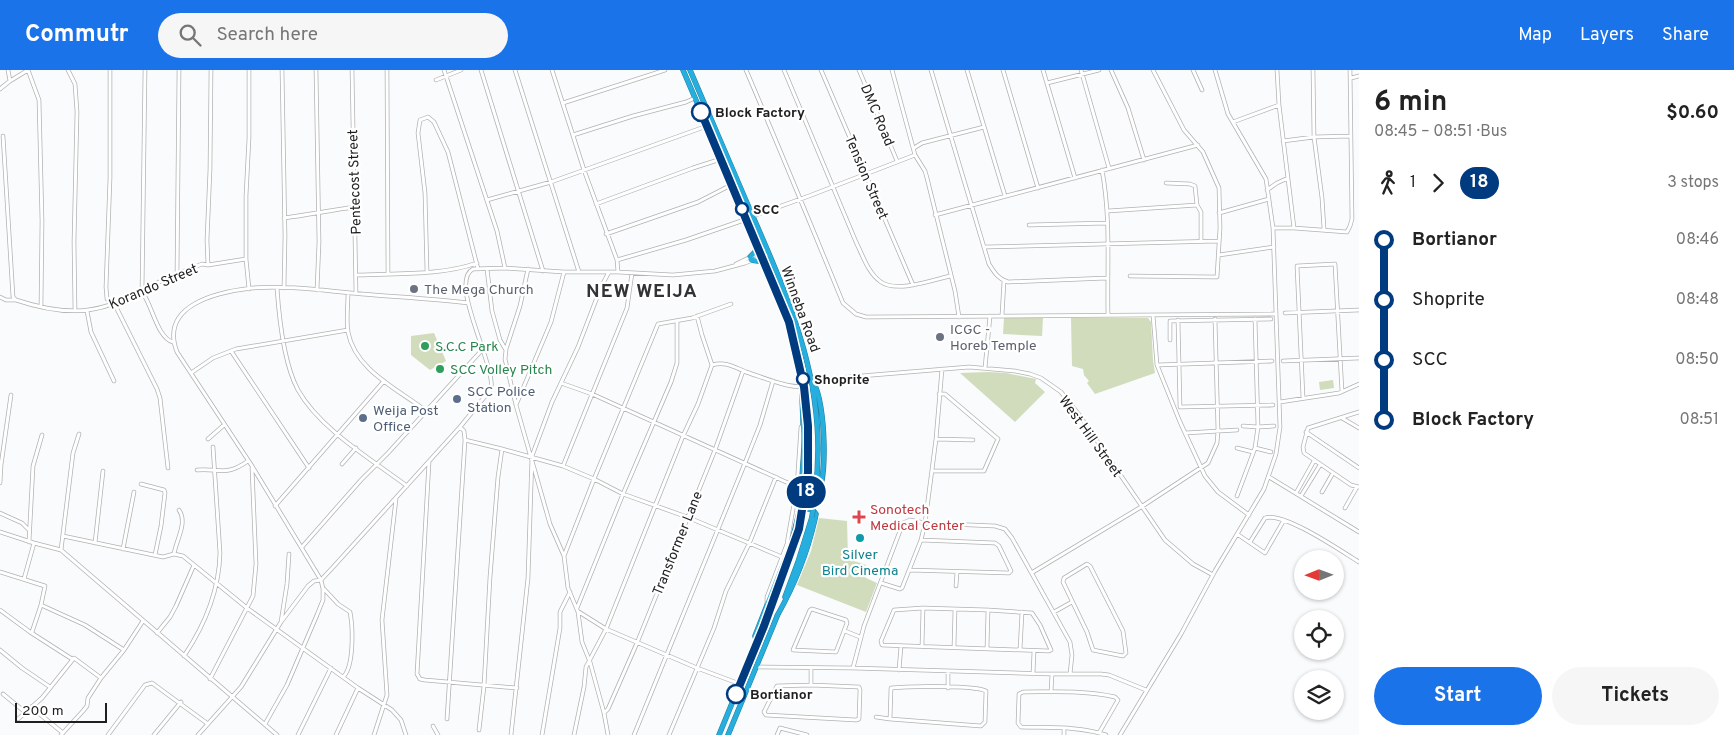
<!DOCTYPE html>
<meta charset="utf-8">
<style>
:root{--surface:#fff;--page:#f6f6f6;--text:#222;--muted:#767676;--accent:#1a73e8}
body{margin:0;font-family:Overpass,sans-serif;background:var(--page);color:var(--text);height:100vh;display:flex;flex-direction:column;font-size:19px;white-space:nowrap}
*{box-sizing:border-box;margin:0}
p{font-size:16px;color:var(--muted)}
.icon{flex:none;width:28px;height:28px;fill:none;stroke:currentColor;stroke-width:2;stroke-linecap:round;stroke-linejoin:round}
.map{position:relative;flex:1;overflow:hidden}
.drawer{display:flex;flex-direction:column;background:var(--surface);width:375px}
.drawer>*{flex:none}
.badge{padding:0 10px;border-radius:16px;font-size:18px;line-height:32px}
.needle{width:32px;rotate:269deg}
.buttons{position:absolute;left:1294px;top:480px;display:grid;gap:10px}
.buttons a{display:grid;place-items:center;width:50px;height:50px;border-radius:50%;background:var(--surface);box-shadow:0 1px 4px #0004;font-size:25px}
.scale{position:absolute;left:15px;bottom:12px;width:92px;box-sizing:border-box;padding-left:5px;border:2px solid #1f1f20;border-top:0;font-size:14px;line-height:18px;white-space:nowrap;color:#1f1f20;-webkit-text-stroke:4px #fff;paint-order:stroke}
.map>.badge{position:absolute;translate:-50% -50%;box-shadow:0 0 0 2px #fff}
.legs{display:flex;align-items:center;gap:8px;height:55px;padding:0 15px;font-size:16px}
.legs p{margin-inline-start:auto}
.overview{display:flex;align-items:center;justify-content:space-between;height:85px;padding:0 15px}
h1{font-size:28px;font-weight:700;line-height:38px}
.action{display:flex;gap:10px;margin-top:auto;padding:10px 15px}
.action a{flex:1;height:58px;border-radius:30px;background:var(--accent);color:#fff;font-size:20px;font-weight:700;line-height:58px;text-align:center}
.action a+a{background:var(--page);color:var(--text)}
ul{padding:0 15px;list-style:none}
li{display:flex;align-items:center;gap:18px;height:60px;font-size:19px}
li i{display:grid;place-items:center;width:8px;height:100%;margin:0 6px;background:currentColor}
li i::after{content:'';width:12px;height:12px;margin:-6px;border:4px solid;border-radius:50%;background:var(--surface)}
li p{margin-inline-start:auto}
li:first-child i{background:linear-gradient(#0000 50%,currentColor 0)}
li:last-child i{background:linear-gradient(currentColor 50%,#0000 0)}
header{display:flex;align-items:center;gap:30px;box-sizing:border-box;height:70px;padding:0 25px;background:var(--accent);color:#fff}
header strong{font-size:24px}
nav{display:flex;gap:28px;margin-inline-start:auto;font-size:18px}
.search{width:350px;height:45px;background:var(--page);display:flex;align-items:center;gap:12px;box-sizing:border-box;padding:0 18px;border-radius:28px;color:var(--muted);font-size:19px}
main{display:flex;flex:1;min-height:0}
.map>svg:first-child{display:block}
</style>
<header>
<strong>Commutr</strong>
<div class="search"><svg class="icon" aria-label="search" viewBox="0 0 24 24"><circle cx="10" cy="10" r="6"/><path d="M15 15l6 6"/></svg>Search here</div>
<nav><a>Map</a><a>Layers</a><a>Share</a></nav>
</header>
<main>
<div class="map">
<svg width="1359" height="665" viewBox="0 0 1359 665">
<rect width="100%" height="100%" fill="#f9fbfc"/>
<path fill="#d1dcbd" d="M 1004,248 L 1043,248 L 1042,266 L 1003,264 Z
M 1071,248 L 1148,248 L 1151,252 L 1153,290 L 1155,303 L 1095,324 L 1087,313 L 1089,311 L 1084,305 L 1083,299 L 1072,296 Z
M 434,263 L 446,291 L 430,300 L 411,285 L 411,266 Z
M 988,302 L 1006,303 L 1036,309 L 1035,313 L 1045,322 L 1015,352 L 960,303 Z
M 1333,310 L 1334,318 L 1320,320 L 1319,312 Z
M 819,448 L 847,451 L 848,489 L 866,495 L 866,508 L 877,513 L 866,542 L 797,515 L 811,481 Z"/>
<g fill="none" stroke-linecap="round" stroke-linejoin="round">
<defs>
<path id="minor" d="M 8,0 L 10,11
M 28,0 L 39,30 L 42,151 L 41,236
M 68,0 L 75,14 L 77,42 L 74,172 L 75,241
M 145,0 L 142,222 C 152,234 157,268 173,272
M 249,0 L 249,68 L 246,126 L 246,189 L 249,219
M 282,0 L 285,166 L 284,218
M 316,0 L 319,172 L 317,220
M 352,0 L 356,223
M 387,0 L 388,203
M 444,0 L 497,161 L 505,198
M 481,0 L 543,201
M 515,0 L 579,202
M 552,0 L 584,100 L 617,190 L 618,202
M 746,0 C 779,77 811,155 843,233 L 856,244 L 866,247 L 1275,244
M 784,0 L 856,172 C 863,186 868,203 881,212 C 897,223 933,210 950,206
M 821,0 L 913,215
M 859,0 L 897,91
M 892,0 L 915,85 L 925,101 L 927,108 L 955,221 L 959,247
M 931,0 L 989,194 C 994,202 998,209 1008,212 L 1107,208
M 967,0 L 1005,126
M 1003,0 L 1038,118
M 1043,0 L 1075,108
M 1081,0 L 1109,98
M 1111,0 L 1128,38 L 1144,90
M 1193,0 L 1202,20
M 1277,0 L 1279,35 L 1294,158
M 1313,0 L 1314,67 L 1322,128 L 1324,159
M 1351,8 L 1359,6
M 436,10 L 461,0
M 1047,13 L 1099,0
M 0,19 L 10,11 L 28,0
M 563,33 L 665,0
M 1233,52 L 1279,35
M 573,65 L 633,46 L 686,32 L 695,28
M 3,66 L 13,227 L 16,230 C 37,237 65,243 88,240 C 114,237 136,223 159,212 C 173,205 187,200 202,194 L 208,195 L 246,189
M 1283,71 L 1314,67 L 1350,66
M 914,78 L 922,73 L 984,57
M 1102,100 C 1111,148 1107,196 1108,245
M 1166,113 L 1190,114 L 1195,116 L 1197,135 L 1201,142 L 1201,171
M 1267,120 L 1277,113 L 1288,108
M 487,130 L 551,112 L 707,56
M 596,134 L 693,98 L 721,89
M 1108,141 L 1197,135
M 1219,143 L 1269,129
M 935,145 L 1198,75
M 753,146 L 809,126 L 915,85
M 284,148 C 308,145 331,140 355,137
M 1029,155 L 1107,153
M 1273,158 L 1294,158 L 1347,162 L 1350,156 L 1352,149 L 1350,0
M 606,164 L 698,132 L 733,114
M 985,177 L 1218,171
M 1219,185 L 1274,177
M 617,190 L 686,170 L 747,149
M 736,194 L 767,179
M 208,195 L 207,170 L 210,99 L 211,0
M 487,199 L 492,241 L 500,270 L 506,280 L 505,289 L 516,335 L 550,454 L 564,486 L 568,518 L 578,542 L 582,572 L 590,592 L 604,643 L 608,665
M 427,202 L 425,123 L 418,63 L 420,50 L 428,47 L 434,52 L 448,82 L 478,199
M 177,204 L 179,0
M 357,205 C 396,203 440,206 477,193
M 1130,206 L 1217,207 L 1220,158 L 1219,118 L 1203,82 L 1184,60 L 1153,0
M 277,218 C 279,247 284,294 298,320 C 320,359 371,389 407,416
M 348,223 C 348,235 346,250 348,262 C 355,300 398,319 426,341
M 0,227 L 6,230 L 15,230
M 107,229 L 106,217 L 110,108 L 110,0
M 114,233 L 157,319 L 160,328 L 168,398
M 87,241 L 91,262 L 114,311
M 1285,243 L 1359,240
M 1002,245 L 1004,211
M 1153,245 L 1157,295 L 1180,352 L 1205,406 L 1218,422 L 1249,445
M 1178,250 L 1180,337 L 1273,335
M 1170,270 L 1170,251 L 1271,249
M 506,279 L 520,236 L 528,199
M 231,281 L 309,398
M 1283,291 L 1359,288
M 712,295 C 726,291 734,297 746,302 C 765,308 784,317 804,317
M 1157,295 L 1272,291
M 985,298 L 990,246
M 191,303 L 213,288 L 236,279 L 348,260
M 813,310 L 969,297 L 1015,301 L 1030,304 L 1041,308 L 1061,322 L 1080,346 L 1165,470 L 1193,494 L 1213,505
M 561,313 L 592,324 L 797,417
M 1303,328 L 1297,196 L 1335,194 L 1342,322
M 1280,332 L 1339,323 L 1359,314
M 516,335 L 551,252 L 564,202
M 1359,342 L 1308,358 L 1303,377 L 1304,383 L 1351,415 L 1359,417
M 1342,348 L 1359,358
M 1243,356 L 1258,357 L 1274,356
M 1306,362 L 1359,398
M 1185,363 L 1237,360
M 208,369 L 224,355
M 936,369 L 973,370
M 465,370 L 502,379 L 498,407 L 490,507 L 484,616 L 479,660
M 1237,378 L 1253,382
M 1255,378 L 1271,382
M 502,379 L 563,396 L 594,409 L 623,424 L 687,447 L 782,487
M 429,392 L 417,604 L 420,609 L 425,610 L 517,618
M 342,394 L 356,378
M 1,395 L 11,325
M 563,396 L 627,238 L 632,203
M 197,400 C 221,398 225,407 248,391
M 933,401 L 984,401 L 998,369 L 945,324 L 939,324
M 1269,407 L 1359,462
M 0,413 L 1,395 L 0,394
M 141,414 L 164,420 L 165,423 L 161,456 L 155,485
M 1322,422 L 1333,403
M 1296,423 L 1314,391
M 1237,426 L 1255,378 L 1258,357 L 1255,249
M 1301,426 L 1320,395
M 275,436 L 384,311
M 1345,438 L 1357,417
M 0,443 L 22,453 L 29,460
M 0,462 L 34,473 L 61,480 L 277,665
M 1237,464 L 1265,483 L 1284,450
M 63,466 L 163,487 L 174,484 L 183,486 L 247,538 L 358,618 L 392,640 L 401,650 L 406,665
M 29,472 L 33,396 L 42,365
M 1250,472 L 1265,448 C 1283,441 1341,481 1359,492
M 95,473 L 103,401
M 302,477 L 361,410 L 388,383 L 482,280
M 123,479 L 134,422
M 61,480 L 73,383 L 79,364
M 174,484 C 176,470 188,453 179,440
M 564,486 L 594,409 L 658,254 L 692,248 L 731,234
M 1087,494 L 1090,496 L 1123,561 L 1126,583 L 1123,586 L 1093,580 L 1087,562 L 1063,512 L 1064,508 Z
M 909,500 L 1009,503 L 1011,501 L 999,476 L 995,473 L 921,470
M 0,502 L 45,516 L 41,535 L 32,562
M 1033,502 L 1141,437 L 1208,393 L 1217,373 L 1218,361 L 1215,249
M 24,509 L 34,473
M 881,513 L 900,519 L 902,518 L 921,470 L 925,453 L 936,369 L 942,299
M 956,516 L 957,502
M 324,519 L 338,534 L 350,542 C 353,557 354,595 344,606
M 767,534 L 767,527 L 787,474 L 789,462 L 797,417 L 801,357
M 41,535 L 85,555 L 124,580
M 577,538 L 623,424 L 671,312 L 677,293 L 677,251
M 923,538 L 988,540 L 1032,543 L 1040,555 L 1051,580 L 1049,581 L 882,575 L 881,571 L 894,540 Z
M 812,539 L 846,550 L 847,553 L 836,582 L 793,580 L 810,540 Z
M 0,540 L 30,562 L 72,589
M 579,542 L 606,559 L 697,598 L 740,614
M 1054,542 L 1072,532
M 281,552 L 287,514 L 289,484
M 845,561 L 860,567
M 157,563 L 170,547 L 176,536 L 194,495
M 922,576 L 923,538
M 954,577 L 955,539
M 987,578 L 988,540
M 0,580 L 22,598 L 50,617
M 1020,580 L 1022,542
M 184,586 C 205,555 219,521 220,483 L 213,377
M 756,597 L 853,598 L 1052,604 L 1101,604 L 1109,605 L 1146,620
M 811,598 L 811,615
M 853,598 L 864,556 L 903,453 L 910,450 L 925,453 L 995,456 L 1005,459 L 1012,468 L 1070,572 L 1072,585 L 1070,604
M 899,600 L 901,576
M 1033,604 L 1034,581
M 210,609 L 253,526 L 256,494 L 252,398
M 811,615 L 859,617 L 860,620 L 859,649 L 856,650 L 766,645 L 764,642 L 777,616 Z
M 948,618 L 948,602
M 1051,622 L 1052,604
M 3,624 L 25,642
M 31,637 L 63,663
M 604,643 L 608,639 L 637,573 L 715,380 L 743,301
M 876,647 L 890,649 L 981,656 L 985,652 L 986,621 C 974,615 907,616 891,618 L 890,649
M 18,649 L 42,628 L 74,588 L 101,608
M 447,649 L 465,370 L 464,361 L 460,357
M 265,654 L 287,615 L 317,545 L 323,530 L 323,519 L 321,510 L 252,396 L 177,282 C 159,235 217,222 252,218 C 288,215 326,221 362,224 C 397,227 433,229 468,233
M 433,656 L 438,665
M 1099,663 L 1118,630 L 1115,627 C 1086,620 1053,622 1023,622 L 1019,624 L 1018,653 L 1021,657 C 1049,658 1080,656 1106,665
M 61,665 L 83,641 L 87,636 L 88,628 L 101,608 L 124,580 L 143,551
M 108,665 L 145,615 L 152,613 L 208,654
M 154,665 L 181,632
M 198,665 L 241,617 L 281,552 L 308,516 L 314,511 L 321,510 L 335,495 L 460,357 L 491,319 C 496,295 448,212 473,199 L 505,198 L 564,202 L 618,202 L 673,205 L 715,201 L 745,193 L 769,184
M 298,665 L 331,598
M 336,665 L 358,618
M 374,665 L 387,625 L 382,550 L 396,429
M 511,665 L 528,508 L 532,386 L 552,332 L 578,277 L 601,217 L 609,202
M 542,665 L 560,558 L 560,542 L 570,522
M 574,665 L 584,617 L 586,597 L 606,559 L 683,366 L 698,334 L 712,295 L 702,265 L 697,246
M 634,665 L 745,393 L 760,355 L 773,311
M 669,665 L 714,558 L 726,521 L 749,474 L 776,407
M 777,665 L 780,658 L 807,665
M 1064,665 L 1064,659
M 1120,665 L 1181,564 L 1215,501 L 1264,419 L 1276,384 L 1280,357 L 1273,158 L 1266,109 L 1228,44 L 1215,0"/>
<path id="highway" d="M 683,0 L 747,149 L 789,252 L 807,332 L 809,382 L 806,420
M 690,0 C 709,44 728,89 747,133 C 788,227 830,317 815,422
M 750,187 L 755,182 L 757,176
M 751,190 L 758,191 L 764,193
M 803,319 L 802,324 L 804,378 L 801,424 L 802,426 L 815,429 C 829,413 825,332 814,314
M 785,527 L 798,492 L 812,447
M 757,573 L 755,566 L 792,471 L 799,443 L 803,439 L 812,439 L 816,444 L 815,449 C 807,484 794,516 777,546
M 719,665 L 764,555 L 790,488 L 802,446
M 728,665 L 778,544"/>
</defs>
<use href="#minor" stroke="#b1b2b3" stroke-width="4.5"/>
<use href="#highway" stroke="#247d9c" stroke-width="5.5"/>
<use href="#minor" stroke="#fff" stroke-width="3"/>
<use href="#highway" stroke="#26afde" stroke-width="4.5"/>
<defs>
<path id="highway-bridge" d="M 802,446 L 806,420
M 812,447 L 815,422"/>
</defs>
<use href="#highway-bridge" stroke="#247d9c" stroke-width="5.5" stroke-linecap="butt"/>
<use href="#highway-bridge" stroke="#26afde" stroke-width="4.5"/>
</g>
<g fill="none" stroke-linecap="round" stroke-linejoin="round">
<defs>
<path id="line-1" d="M 701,42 L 789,252 L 804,317 L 808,356 L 808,402 L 799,459 L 764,556 L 736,624"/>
</defs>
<use href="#line-1" stroke="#fff" stroke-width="11"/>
<use href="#line-1" stroke="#003b80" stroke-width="8"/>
</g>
<g fill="#fff" stroke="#003b80" stroke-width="2.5">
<circle cx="701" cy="42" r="9"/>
<circle cx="742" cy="139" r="6"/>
<circle cx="803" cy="309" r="6"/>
<circle cx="736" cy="624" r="9"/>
</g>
<g fill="#6b7280" stroke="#fff" stroke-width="2">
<circle cx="414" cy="219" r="5"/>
<circle cx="940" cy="267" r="5"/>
</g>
<g fill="#2e9e5b" stroke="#fff" stroke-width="2">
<circle cx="425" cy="276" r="5"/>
<circle cx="440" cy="299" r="5"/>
</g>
<g fill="#5c6f8a" stroke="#fff" stroke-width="2">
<circle cx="457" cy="329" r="5"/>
<circle cx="363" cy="348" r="5"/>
</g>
<path fill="#e0444e" stroke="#fff" stroke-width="2" d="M856.5 439.5h5v5h5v5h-5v5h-5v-5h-5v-5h5z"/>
<circle fill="#0f9aa8" stroke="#fff" stroke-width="2" cx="860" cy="468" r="5"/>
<g text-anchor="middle" stroke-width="4.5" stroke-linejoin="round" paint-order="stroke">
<g font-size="14" font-weight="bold" fill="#1f1f20" stroke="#fff" text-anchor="start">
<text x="715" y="47">Block Factory</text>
<text x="753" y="144">SCC</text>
<text x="814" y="314">Shoprite</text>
<text x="750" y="629">Bortianor</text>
</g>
<g font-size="14" fill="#1f1f20" stroke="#fff">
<text transform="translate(878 45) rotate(67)" y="5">DMC Road</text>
<text transform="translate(867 107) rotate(67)" y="5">Tension Street</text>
<text transform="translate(354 112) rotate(-92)" y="5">Pentecost Street</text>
<text transform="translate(153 216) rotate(-23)" y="5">Korando Street</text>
<text transform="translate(801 239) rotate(70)" y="5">Winneba Road</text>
<text transform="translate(1091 366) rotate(54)" y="5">West Hill Street</text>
<text transform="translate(677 473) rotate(-68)" y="5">Transformer Lane</text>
</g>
<g font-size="14" fill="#5b616d" stroke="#fff" text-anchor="start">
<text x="424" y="224">The Mega Church</text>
<text x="950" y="264">ICGC -<tspan x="950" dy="16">Horeb Temple</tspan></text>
</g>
<g font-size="14" fill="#27864d" stroke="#fff" text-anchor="start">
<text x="435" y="281">S.C.C Park</text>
<text x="450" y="304">SCC Volley Pitch</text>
</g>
<g font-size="14" fill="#4e5e75" stroke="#fff" text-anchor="start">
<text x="467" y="326">SCC Police<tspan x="467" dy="16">Station</tspan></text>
<text x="373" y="345">Weija Post<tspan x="373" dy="16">Office</tspan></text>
</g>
<g font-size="14" fill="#be3a42" stroke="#fff" text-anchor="start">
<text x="870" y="444">Sonotech<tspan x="870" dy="16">Medical Center</tspan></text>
</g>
<g font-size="14" fill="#0d838f" stroke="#fff">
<text x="860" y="489">Silver<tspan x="860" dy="16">Bird Cinema</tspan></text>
</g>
<g font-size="19" font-weight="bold" letter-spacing="1" fill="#323334" stroke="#fff">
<text x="642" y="227">NEW WEIJA</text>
</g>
</g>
</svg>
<div class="buttons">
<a><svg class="needle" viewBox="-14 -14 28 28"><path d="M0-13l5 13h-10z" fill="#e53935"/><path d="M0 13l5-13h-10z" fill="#767676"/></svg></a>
<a><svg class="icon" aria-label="locate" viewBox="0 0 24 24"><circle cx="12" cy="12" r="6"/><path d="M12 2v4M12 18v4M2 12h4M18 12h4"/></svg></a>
<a><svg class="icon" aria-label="layers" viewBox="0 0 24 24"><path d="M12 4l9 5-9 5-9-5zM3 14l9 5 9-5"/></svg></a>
</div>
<div class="scale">200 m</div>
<b class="badge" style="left:806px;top:422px;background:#003b80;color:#fff">18</b>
</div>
<section class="drawer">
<div class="overview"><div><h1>6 min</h1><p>08:45 – 08:51 · Bus</p></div><b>$0.60</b></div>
<div class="legs"><svg class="icon" aria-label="walk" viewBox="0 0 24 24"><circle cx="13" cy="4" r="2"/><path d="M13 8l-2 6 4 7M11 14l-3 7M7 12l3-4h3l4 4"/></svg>1<svg class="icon" aria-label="forward" viewBox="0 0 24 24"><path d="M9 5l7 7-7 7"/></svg><b class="badge" style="background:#003b80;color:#fff">18</b><p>3 stops</p></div>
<ul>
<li><i style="color:#003b80"></i><b>Bortianor</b><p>08:46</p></li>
<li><i style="color:#003b80"></i><span>Shoprite</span><p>08:48</p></li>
<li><i style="color:#003b80"></i><span>SCC</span><p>08:50</p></li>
<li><i style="color:#003b80"></i><b>Block Factory</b><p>08:51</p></li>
</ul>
<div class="action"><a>Start</a><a>Tickets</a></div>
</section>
</main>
